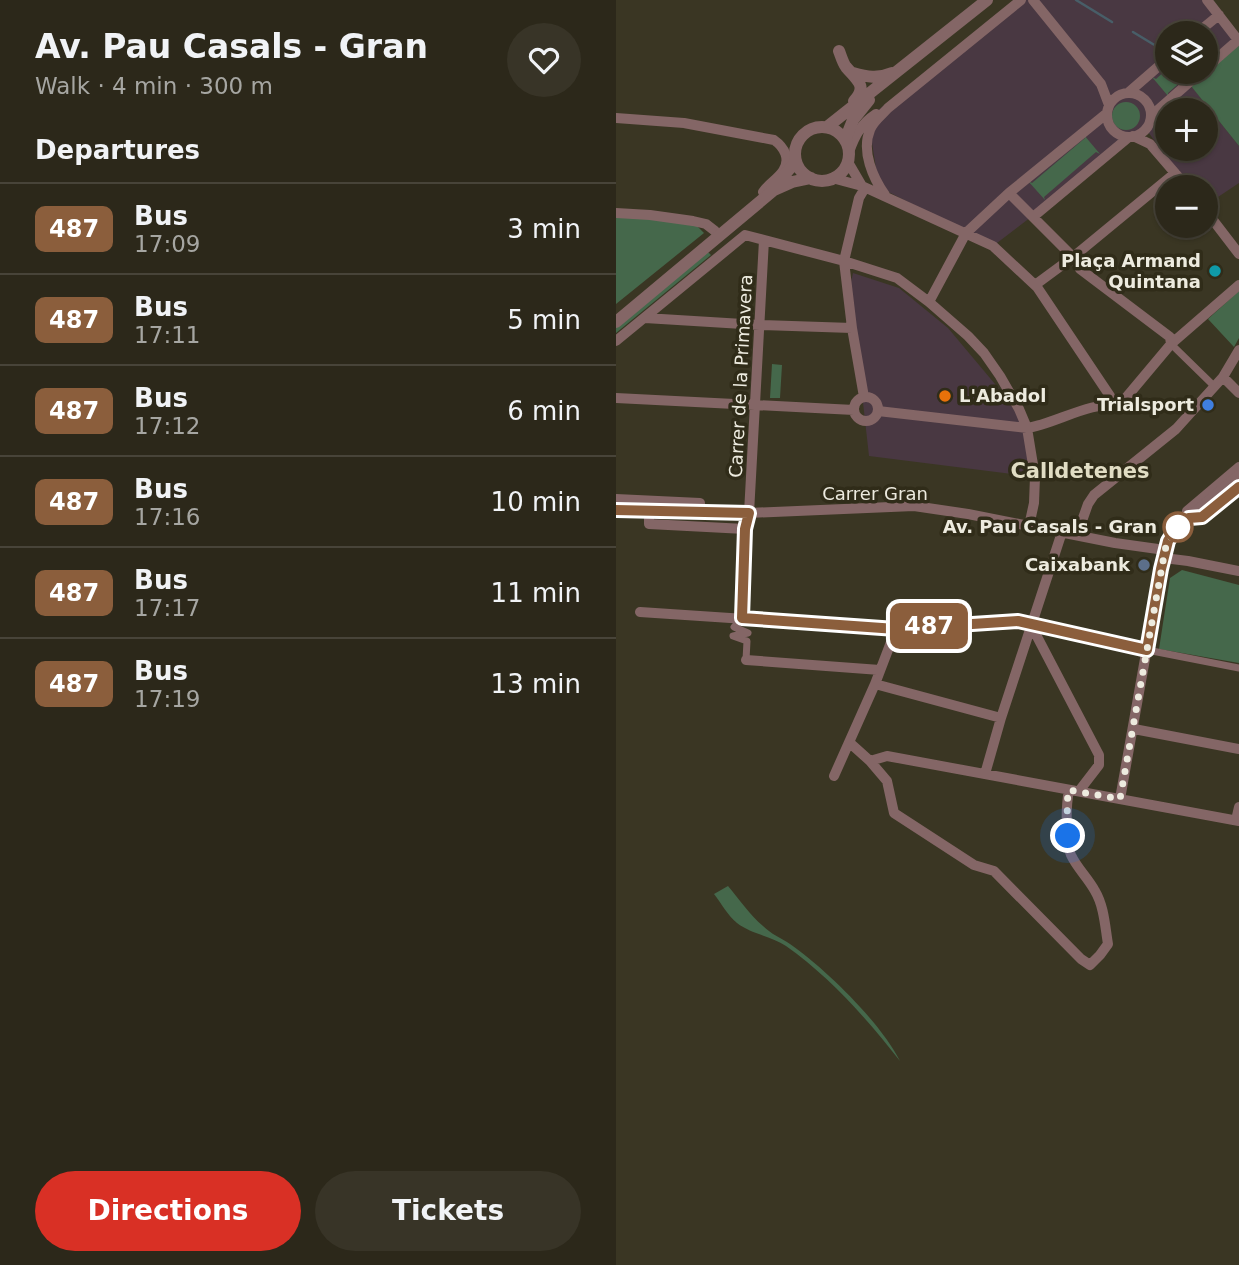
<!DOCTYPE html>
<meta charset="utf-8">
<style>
:root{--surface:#2c281a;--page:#383427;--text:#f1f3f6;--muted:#a6a6a2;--line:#484439;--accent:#d93025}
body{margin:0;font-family:"DejaVu Sans",sans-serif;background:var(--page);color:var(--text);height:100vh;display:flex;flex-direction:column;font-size:26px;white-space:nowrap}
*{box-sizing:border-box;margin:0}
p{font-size:23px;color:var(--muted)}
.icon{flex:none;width:38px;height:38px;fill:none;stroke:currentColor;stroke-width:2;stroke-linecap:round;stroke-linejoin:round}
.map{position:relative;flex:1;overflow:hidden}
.side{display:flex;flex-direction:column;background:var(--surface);width:616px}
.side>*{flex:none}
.badge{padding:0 14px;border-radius:10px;font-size:24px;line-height:46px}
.controls{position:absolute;left:539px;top:21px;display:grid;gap:14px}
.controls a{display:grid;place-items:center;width:63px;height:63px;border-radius:50%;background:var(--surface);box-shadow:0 2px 5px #0004,0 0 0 2px var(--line);font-size:35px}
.you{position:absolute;width:35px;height:35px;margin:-18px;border:5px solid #fff;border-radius:50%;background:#1a73e8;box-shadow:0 0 0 10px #1a73e833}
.map>.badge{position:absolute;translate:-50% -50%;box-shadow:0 0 0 4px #fff}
h2{padding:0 35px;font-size:26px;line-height:63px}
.round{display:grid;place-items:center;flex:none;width:74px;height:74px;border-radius:37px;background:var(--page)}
.summary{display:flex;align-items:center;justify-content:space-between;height:119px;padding:0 35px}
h1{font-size:33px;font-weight:800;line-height:52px}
.primary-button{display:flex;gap:14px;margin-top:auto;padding:14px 35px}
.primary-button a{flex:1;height:80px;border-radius:42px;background:var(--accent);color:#fff;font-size:28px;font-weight:800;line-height:80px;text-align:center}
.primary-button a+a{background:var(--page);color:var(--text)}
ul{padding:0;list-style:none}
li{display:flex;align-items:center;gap:21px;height:91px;padding:0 35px;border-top:2px solid var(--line)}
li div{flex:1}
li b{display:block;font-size:26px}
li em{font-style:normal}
li .badge{min-width:77px;font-weight:700;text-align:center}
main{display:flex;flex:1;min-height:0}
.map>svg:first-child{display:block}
</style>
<main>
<section class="side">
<div class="summary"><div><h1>Av. Pau Casals - Gran</h1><p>Walk · 4 min · 300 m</p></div><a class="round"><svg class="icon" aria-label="heart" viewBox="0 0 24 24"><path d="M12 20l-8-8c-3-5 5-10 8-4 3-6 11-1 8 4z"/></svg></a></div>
<h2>Departures</h2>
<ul>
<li><span class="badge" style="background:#8b5e3c;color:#fff">487</span><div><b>Bus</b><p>17:09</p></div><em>3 min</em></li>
<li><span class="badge" style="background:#8b5e3c;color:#fff">487</span><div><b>Bus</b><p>17:11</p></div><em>5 min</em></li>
<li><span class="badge" style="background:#8b5e3c;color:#fff">487</span><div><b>Bus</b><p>17:12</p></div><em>6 min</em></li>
<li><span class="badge" style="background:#8b5e3c;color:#fff">487</span><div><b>Bus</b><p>17:16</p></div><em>10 min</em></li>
<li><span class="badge" style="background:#8b5e3c;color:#fff">487</span><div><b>Bus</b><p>17:17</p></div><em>11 min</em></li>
<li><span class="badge" style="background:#8b5e3c;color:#fff">487</span><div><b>Bus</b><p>17:19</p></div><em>13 min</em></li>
</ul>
<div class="primary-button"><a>Directions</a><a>Tickets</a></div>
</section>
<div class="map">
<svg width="623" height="1265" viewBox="0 0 623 1265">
<rect width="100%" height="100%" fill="#3a3623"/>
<path fill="#493842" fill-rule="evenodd" d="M 401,0 L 591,0 L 622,40 L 590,68 L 590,33 L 551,33 L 551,72 L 585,72 L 573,83 L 623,146 L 623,183 L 590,205 L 590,187 L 572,187 L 530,129 L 377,246 L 263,187 L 252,118 ZM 551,110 L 590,110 L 590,149 L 551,149 Z
M 237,273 L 283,288 L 332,328 L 384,390 L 411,428 L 419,477 L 253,456 L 234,286 Z"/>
<path fill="#45684b" d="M 623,45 L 623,146 L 575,86 Z
M 551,69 L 551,72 L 576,72 L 552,93 L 552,96 L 536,77 L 540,79 Z
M496 116a14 14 0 1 1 28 0a14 14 0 1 1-28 0Z
M 468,135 L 484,154 L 480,152 L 428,197 L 429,200 L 412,181 L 416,183 L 469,138 Z
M 0,214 L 80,225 L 88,233 L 0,304 Z
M 90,250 L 95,255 L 0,333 L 0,325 Z
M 623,291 L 623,338 L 618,347 L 592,319 Z
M 156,364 L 166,365 L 164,398 L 154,398 Z
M 566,570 L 623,585 L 623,663 L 543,649 L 554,578 Z
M 112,886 C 123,899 134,915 147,926 C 155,934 165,938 174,944 C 210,969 264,1022 284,1061 C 251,1019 214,977 170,946 C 155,936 135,934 121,923 C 112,916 105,903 98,894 Z"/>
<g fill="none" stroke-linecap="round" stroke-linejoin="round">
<path stroke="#485e68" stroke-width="2.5" d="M 460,0 L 496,22
M 517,32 L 545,49"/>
<path stroke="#846666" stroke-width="7" d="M 555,344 L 598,386
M 126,618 L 118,627 L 132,633 L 117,636 L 131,641 L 130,660
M 531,650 L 623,668"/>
<path stroke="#846666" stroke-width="10" d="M 417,0 L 485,84 L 493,105
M 581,33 L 603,15
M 590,68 L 622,40 L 591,0
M 513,92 L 551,59
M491 115a22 22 0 1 1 44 0a22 22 0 1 1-44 0Z
M 535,116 L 585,72
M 0,118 L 68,123 L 158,140 C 168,147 175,159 167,171 C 162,179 153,183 147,192
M 517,136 L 534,144 L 571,187
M 233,152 C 239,135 245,124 260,114
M 232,162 L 246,186
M 216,178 L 246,186 L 377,246 L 421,287 L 494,396 L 494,404
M 393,193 L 457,257 L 464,269 L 554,337 L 555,344
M 269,195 C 257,178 245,151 254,130 C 257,121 266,115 272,108 L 405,0
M 590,211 L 623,254
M 0,213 L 34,215 L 77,221 L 90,224 L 99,231
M 417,217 L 513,137
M 419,285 L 457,257 L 559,173
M 313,302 L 350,233 L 393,193 L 490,114
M 29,318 L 143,325 L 236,328
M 0,341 L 129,235 L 228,261 L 281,278 L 313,302 L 352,336 L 368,353 L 384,376 L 403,409 L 411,428 L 419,477 L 418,503 L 413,526
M 607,377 L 623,393
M 248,397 L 236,328 L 228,261 L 243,198 L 249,188
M238 409a12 12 0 1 1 24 0a12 12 0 1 1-24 0Z
M 0,398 L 238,410
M 262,411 L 411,428 C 439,424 476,400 503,406 L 555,344 L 623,285
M 0,499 L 84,503 L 84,512
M 33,512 L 33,524 L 129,529
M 133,513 L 298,506 L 352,514 L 499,543 L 549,550
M 573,518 L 586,517 L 623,487
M 571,519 L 571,511 L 623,467
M 461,535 L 472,504 L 478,495 L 560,429 L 607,377 L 623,350
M 548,558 L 572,561 L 623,571
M 24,612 L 280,629 L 402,621 L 531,650
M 126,618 L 129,529 L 133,513 L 148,240
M 415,625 L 483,755 L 483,765 L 463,791
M 130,660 L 264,670
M 259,684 L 385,718
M 518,729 L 623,749
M 234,743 L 254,761 L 271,781 L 278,813 L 358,865 L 378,871 L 465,959 L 474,965 L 484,955 L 492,944 C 489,926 488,906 479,891 C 472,878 461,868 455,855 C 449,841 450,805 453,790
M 254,761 L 271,756 L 623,821
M 369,774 L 385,718 L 446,532
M 218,776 L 259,684 L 280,629
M 504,799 L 545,569
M 620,820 L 623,807"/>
<path stroke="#846666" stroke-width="12" d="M 223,51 C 225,56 227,63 230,67 C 241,80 252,86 238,101
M 237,73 C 251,77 262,79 276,73
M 211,127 L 371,0
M179 154a27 27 0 1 1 54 0a27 27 0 1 1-54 0Z
M 229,140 L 237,120 L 253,100
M 156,186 L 166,178 L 180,161
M 0,322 L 158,190 L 176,182 L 195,178
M 0,510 L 133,513
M 545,569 L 549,550 L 559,530 L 623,476"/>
</g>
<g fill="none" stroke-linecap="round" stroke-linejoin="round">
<defs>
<path id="line" d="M 0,510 L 133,513 L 129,529 L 126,618 L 280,629 L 402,621 L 531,650 L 545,569 L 552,541 L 559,530 L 573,518 L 586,517 L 623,487"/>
</defs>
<use href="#line" stroke="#fff" stroke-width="16"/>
<use href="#line" stroke="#8b5e3c" stroke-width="10"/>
<path stroke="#edebdf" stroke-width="7" stroke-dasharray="0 12.6" d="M 452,836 L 451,802 L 453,790 L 504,799 L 549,550 L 552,541 L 562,527"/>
</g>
<circle fill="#0f9aa8" stroke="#302c19" stroke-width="2.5" cx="599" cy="271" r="7"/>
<circle fill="#e8710a" stroke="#302c19" stroke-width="2.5" cx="329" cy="396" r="7"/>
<circle fill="#3f7fe0" stroke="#302c19" stroke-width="2.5" cx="592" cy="405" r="7"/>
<circle fill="#fff" stroke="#8b5e3c" stroke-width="3.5" cx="562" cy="527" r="14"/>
<circle fill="#5c6f8a" stroke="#302c19" stroke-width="2.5" cx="528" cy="565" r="7"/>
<g text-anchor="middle" stroke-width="7" stroke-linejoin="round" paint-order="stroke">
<g font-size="18" font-weight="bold" fill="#edebdf" stroke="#302c19" text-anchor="end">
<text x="585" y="267">Plaça Armand<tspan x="585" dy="21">Quintana</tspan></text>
<text x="343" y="402" text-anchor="start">L'Abadol</text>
<text x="578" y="411">Trialsport</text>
<text x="514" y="571">Caixabank</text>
</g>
<g font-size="18" fill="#edebdf" stroke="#302c19">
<text transform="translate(125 376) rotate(-87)" y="6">Carrer de la Primavera</text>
<text x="259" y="500">Carrer Gran</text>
</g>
<g font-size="18" font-weight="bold" fill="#edebdf" stroke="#302c19" text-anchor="end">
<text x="541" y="533">Av. Pau Casals - Gran</text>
</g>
<g font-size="21" font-weight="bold" fill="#e1ddc4" stroke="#302c19">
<text x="464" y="478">Calldetenes</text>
</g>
</g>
</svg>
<div class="controls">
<a><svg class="icon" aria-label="layers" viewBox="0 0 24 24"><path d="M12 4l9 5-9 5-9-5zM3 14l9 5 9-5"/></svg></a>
<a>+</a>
<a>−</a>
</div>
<div class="you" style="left:452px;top:836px"></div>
<b class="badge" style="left:313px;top:626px;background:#8b5e3c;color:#fff">487</b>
</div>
</main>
